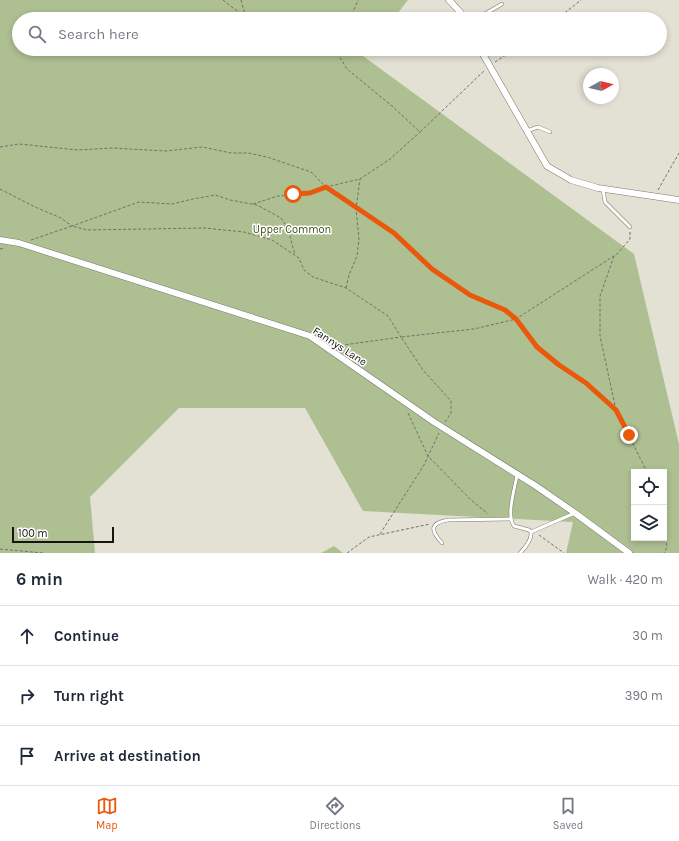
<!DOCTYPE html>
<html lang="en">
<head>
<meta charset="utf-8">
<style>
  body { margin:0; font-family:Karla,sans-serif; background:#f6f6f7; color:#1f2937 }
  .controls { position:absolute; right:12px; bottom:12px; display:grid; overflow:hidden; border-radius:0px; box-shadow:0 2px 6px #0003 }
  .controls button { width:36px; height:36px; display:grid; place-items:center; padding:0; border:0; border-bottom:1px solid #e0e1e3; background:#fff; color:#1f2937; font:20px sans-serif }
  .compass { position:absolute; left:583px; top:68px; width:36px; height:36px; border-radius:50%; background:#fff; box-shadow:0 2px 6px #0003; rotate:82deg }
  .scale { position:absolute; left:12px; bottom:10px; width:102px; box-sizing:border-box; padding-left:4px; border:2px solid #15140f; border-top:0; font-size:11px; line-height:14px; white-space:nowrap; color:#15140f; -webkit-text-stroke:3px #fff; paint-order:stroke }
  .stop { position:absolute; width:12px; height:12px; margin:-9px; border:3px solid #ea580c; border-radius:50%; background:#fff }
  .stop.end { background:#ea580c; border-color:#fff; box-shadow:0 1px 4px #0008 }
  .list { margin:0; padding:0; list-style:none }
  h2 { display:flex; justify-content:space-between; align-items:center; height:52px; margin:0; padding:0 16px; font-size:17px }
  h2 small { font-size:13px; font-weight:400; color:#747a83 }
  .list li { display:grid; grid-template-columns:26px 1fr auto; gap:12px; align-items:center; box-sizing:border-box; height:60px; padding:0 16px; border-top:1px solid #e0e1e3 }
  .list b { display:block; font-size:15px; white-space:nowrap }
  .list em { font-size:13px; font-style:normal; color:#747a83 }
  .icon { flex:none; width:22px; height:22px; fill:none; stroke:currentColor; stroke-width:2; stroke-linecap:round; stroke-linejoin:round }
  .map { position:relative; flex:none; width:679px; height:553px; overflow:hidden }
  .search { position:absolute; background:#fff; box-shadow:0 2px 6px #0003; left:12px; right:12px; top:12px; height:44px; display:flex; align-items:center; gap:10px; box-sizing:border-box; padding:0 14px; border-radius:22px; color:#747a83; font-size:15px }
  .sheet { height:232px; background:#fff }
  nav { display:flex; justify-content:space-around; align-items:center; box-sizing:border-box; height:56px; border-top:1px solid #e0e1e3; background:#fff; font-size:11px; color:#747a83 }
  nav a { display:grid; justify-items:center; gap:2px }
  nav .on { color:#ea580c }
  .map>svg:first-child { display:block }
</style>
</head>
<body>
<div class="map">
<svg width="679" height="553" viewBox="0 0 679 553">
  <rect width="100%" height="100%" fill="#e3e1d4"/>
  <!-- green -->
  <g fill="#aebf92" fill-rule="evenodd">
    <path d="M0,0h408l-15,19h-374v30h349l-5,7 271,198 45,190v109h-113l7,-31 -210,-11 -58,-103h-126l-89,89 5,56h-95zM634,472h30v66h-30z"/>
    <polygon points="334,546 343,553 321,553"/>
  </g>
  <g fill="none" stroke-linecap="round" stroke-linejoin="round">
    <defs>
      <g id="lane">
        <polyline points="476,19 502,4"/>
        <polyline points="527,131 538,127 550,132"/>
        <polyline points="603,189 605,202 630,227"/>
        <path d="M517,475c-2,13 -11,40 -3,51l15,4 2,2c1,8 -5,15 -11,21"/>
        <polyline points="531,532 575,513"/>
        <path d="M442,543c-12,-13 -12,-20 6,-23l63,-1"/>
      </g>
      <g id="street">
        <polyline points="449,0 461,13 464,19"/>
        <polyline points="480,49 547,166 571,180 598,188 679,200"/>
        <polyline points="0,240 19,243 310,336 434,422 536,486 575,513 629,553"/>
      </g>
    </defs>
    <!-- lane casing -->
    <use href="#lane" stroke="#79776b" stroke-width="4"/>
    <!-- street casing -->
    <use href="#street" stroke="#79776b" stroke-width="7"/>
    <!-- path -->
    <g stroke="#737169" stroke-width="1" stroke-dasharray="3 2" stroke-linecap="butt">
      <polyline points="223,0 246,18"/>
      <polyline points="241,0 246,18 249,19"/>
      <polyline points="350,19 358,0"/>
      <polyline points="557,19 581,0"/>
      <polyline points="327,49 335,51"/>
      <polyline points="337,49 336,51 347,69 392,106 420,132 485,70"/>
      <polyline points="495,62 515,49"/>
      <polyline points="0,147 19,144 78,150 112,148 166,151 202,147 231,153 248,153 267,157 311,172 326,187 394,233 432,269 470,295 505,310 516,319 537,347 559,365 586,383 616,410"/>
      <polyline points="0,189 35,207 61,218 72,226 139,202 172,204 193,199 215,195 230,200 257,205 281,218 288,229 295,255"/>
      <polyline points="658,190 679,153"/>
      <polyline points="253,204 278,196 310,193 326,187 360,179 390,159 420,132"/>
      <polyline points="31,240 72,226 87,230 204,228 244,232 272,240 299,258 304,270 313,277 346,288 388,316 401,337 336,346"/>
      <polyline points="0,249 5,248"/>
      <polyline points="614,256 600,296 600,336 616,410 647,472"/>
      <polyline points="346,288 349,275 357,256 359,239 356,209 360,179"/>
      <polyline points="408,413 428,456 470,499 488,514"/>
      <polyline points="445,422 451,413 451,401 423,370 401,337 474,329 516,319 617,254 630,239 630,232"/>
      <polyline points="664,523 667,547 664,553"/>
      <polyline points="380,534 424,465 439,433"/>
      <polyline points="539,535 564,553"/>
      <polyline points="0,549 43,553"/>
      <polyline points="347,553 369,537 430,524"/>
    </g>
    <!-- lane -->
    <use href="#lane" stroke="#fff" stroke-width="3"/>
    <!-- street -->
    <use href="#street" stroke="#fff" stroke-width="6"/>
  </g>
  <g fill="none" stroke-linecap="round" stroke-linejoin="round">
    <!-- route -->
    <polyline stroke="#ea580c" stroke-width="5" points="293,194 310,193 326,187 394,233 432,269 470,295 505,310 516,319 537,347 559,365 586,383 616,410 629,435"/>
  </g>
  <g text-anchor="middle" stroke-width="3" stroke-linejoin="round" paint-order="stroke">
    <!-- park labels -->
    <g font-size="11" fill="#3d4f16" stroke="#fff">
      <text x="292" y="233">Upper Common</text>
    </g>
    <!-- street labels -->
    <g font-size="11" fill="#15140f" stroke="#fff">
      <text transform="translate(340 346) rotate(33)" y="4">Fannys Lane</text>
    </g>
  </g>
</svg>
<div class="controls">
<button><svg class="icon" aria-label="locate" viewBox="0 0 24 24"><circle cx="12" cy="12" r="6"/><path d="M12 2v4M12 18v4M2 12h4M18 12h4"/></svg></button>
<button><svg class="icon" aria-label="layers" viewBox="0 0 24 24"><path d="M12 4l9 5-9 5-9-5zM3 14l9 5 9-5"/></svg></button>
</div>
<svg class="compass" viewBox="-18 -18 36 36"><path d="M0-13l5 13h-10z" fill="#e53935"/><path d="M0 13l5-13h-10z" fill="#747a83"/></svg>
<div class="scale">100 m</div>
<div class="stop" style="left:293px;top:194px"></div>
<div class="stop end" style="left:629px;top:435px"></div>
<div class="search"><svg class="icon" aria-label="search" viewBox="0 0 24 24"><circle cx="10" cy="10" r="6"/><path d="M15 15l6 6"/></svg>Search here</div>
</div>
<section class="sheet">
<h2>6 min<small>Walk · 420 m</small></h2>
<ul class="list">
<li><svg class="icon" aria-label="ahead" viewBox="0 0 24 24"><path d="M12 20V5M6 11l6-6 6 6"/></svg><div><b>Continue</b></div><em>30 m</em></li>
<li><svg class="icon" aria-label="right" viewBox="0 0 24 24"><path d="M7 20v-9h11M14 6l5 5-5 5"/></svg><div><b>Turn right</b></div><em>390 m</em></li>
<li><svg class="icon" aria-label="arrive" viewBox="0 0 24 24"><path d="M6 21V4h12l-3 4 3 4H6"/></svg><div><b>Arrive at destination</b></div></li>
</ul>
</section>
<nav>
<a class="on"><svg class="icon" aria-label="map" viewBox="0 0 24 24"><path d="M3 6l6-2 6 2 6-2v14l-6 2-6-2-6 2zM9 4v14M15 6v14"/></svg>Map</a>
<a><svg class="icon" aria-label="directions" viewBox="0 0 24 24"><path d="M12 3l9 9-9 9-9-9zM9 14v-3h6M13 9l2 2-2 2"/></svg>Directions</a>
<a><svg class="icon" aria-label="saved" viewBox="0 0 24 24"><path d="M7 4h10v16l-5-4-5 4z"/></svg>Saved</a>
</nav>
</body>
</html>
